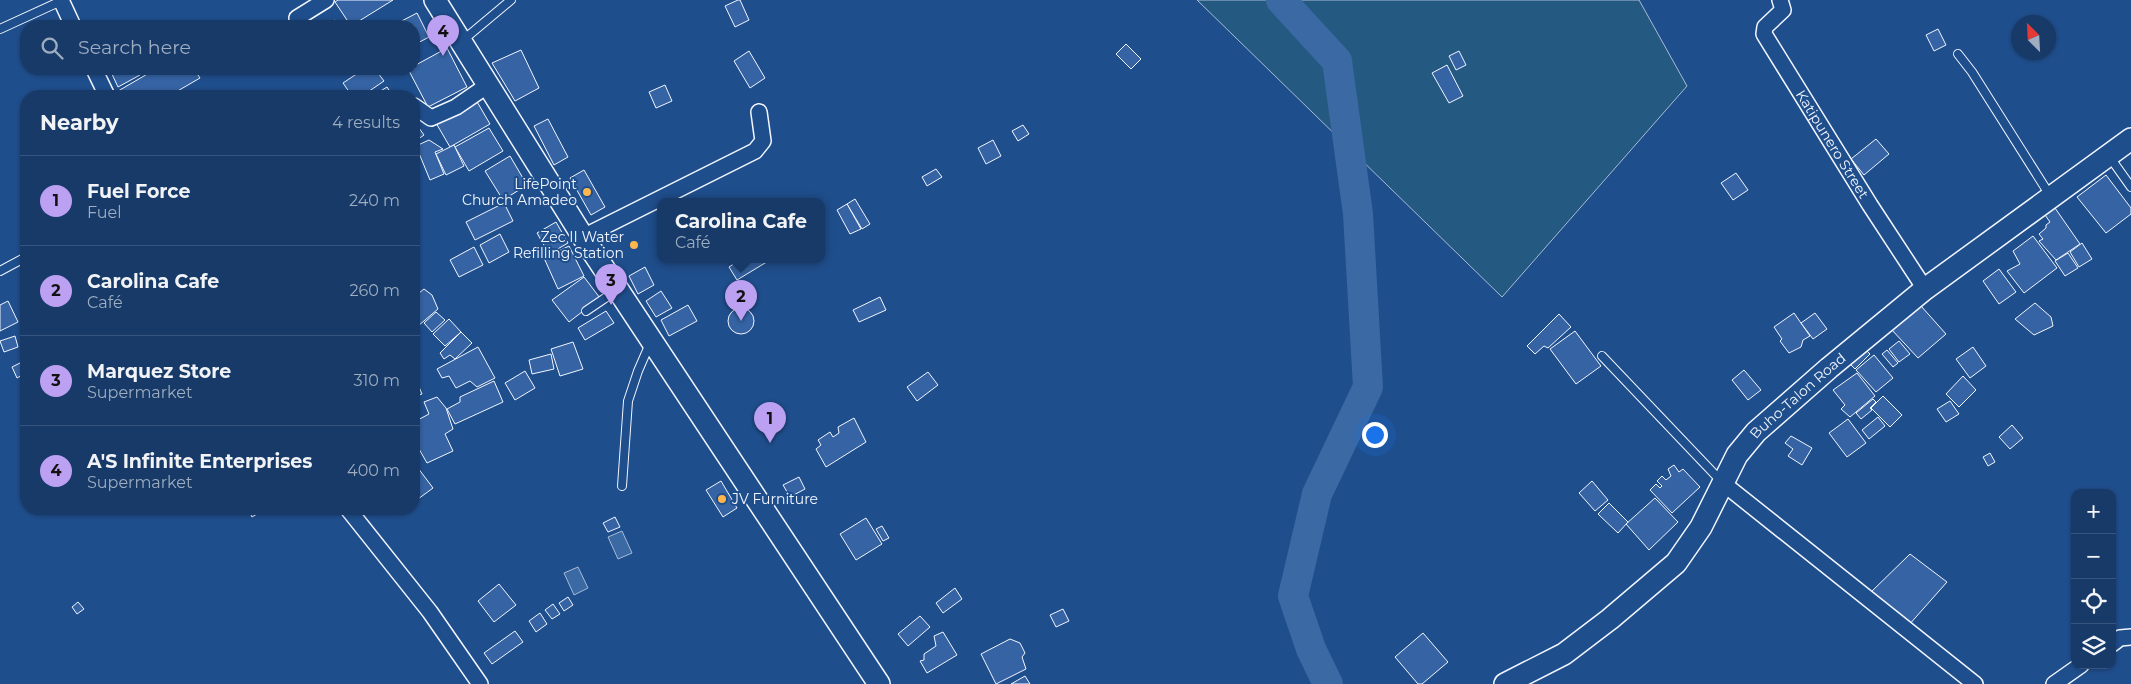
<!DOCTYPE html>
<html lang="en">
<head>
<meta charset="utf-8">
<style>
  body { margin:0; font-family:Montserrat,sans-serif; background:#244571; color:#f1f3f6 }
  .controls { position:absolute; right:15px; bottom:15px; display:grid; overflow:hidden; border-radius:10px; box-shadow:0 1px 4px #0004 }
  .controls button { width:45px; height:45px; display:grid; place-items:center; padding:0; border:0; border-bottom:1px solid #36547d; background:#173a69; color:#f1f3f6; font:25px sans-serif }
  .compass { position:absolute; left:2011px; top:15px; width:45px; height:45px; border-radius:50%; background:#173a69; box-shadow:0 1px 4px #0004; rotate:336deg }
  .you { position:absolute; left:1374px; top:434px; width:18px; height:18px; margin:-12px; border:4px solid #fff; border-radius:50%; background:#1a73e8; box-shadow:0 0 0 8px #1a73e833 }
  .badge { display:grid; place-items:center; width:32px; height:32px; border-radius:50%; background:#bca0f2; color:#111; font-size:16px; font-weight:700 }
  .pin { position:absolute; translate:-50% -41px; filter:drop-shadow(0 1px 2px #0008) }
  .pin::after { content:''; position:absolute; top:26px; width:18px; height:15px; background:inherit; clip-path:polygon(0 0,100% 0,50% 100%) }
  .popup { position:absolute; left:657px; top:198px; width:168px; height:65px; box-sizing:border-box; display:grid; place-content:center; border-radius:10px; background:#173a69; filter:drop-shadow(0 1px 4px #0005); font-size:16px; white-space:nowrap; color:#9eadc0 }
  .popup b { font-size:19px; color:#f1f3f6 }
  .popup::after { content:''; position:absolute; left:50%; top:100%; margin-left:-10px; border:10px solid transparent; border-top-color:#173a69 }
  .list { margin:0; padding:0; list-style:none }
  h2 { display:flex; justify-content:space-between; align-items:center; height:65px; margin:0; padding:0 20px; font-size:21px }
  h2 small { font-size:16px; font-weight:400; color:#9eadc0 }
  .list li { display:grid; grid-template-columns:32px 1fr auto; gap:15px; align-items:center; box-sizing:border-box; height:90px; padding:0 20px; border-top:1px solid #36547d }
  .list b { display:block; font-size:19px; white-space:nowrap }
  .list p { margin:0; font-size:16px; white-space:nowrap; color:#9eadc0 }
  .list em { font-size:16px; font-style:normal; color:#9eadc0 }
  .icon { flex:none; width:28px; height:28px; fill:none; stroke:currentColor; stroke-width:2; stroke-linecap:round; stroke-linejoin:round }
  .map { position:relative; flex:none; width:2131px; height:684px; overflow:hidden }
  .search { position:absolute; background:#173a69; box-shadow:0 1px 4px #0004; left:20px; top:20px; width:400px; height:55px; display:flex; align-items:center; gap:12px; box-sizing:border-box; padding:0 18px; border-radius:20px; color:#9eadc0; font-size:19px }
  .panel { position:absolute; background:#173a69; box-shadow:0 1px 4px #0004; left:20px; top:90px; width:400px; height:425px; border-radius:20px }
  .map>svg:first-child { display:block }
</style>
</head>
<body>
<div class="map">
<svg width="2131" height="684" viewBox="0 0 2131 684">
  <rect width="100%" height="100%" fill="#1f4e8c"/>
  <!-- green -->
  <polygon fill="#245a82" stroke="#a8bbd7" points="1197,0 1639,0 1687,86 1502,297"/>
  <!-- water -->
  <g fill="#3b69a3" stroke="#a8bbd7">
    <polygon points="622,531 632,553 618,559 608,537"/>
    <polygon points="578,567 588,588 574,595 564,573"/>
  </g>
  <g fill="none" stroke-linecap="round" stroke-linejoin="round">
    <!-- river -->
    <polyline stroke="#3b69a3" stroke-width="30" points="1281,0 1337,61 1358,214 1368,387 1317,494 1293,596 1311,649 1328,684"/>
  </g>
  <!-- building -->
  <g fill="#3563a3" stroke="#f2f6ff">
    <polygon points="338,0 393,0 351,26 335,2"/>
    <polygon points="738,0 740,0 749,20 735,27 725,6"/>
    <polygon points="417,13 429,37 414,45 414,26 392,26"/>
    <polygon points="335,20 339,26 324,26"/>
    <polygon points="1938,29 1946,45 1934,51 1926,35"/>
    <polygon points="1126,44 1141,59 1131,69 1116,54"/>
    <polygon points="447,48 467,87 428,107 408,69 414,69 414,66"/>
    <polygon points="521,50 539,88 515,101 492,63"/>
    <polygon points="749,51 765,78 750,88 734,61"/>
    <polygon points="1459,51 1466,65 1456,70 1449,56"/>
    <polygon points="1447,65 1463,96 1449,103 1432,73"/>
    <polygon points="117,69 136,69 140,75 118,87 111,72"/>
    <polygon points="156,69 194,69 200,78 169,96 114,96 113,94"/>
    <polygon points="364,69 375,69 384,81 362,96 352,96 343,83"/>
    <polygon points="382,69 395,69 386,74"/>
    <polygon points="665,85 672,101 656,108 649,92"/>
    <polygon points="387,87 393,96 374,96 374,95"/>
    <polygon points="476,100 490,124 450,147 436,123"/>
    <polygon points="548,119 568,157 554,165 534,126"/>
    <polygon points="414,121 424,135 414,142"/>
    <polygon points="1023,125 1029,134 1018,141 1012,131"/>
    <polygon points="489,128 503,151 469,171 455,147"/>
    <polygon points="1876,139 1889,154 1864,175 1851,159"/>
    <polygon points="429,140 443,149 435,152 444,174 430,180 416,146"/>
    <polygon points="993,140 1001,156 986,164 978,148"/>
    <polygon points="454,145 464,166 446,175 436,154"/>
    <polygon points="510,156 527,185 503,200 485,171"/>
    <polygon points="936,169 942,177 927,186 922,177"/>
    <polygon points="584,170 605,207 591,215 570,178"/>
    <polygon points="1736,173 1748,190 1733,200 1721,183"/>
    <polygon points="2106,175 2131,208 2131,214 2106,233 2077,197"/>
    <polygon points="855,199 870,224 862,229 847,204"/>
    <polygon points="504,203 513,221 475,240 466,222"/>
    <polygon points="847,204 861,229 850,234 837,210"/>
    <polygon points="2055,208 2080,244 2056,260 2039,241 2043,239 2039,234 2046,228 2046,225 2050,222 2045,215"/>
    <polygon points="556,222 568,243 549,254 537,233"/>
    <polygon points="500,234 509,252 489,263 480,245"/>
    <polygon points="2033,236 2057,268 2024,293 2007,271 2020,264 2013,251"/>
    <polygon points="2082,243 2092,259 2079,267 2070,252"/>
    <polygon points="569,246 584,276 558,289 544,258"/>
    <polygon points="474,247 483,265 459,277 450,260"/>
    <polygon points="2068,253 2078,268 2065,276 2055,261"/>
    <polygon points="740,260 770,260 737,280 729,267"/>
    <polygon points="645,267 654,285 638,294 629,276"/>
    <polygon points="1999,269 2016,292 1999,304 1983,281"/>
    <polygon points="584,277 600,298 569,322 552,300"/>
    <polygon points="424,289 432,295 438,309 418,326 414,322 414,297"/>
    <polygon points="661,291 672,308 656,317 646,301"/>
    <polygon points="880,297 886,310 859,322 853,310"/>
    <polygon points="8,301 18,322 0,331 0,305"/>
    <polygon points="2035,303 2051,317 2053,326 2034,335 2015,319"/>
    <polygon points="688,305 697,321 669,336 661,320"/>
    <polygon points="1921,306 1946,334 1918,358 1891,329"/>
    <circle cx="741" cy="321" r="13"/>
    <polygon points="606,311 614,323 585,340 578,328"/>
    <polygon points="436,312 445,320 432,332 424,323"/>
    <polygon points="1794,313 1810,336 1803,340 1801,347 1789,353 1780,341 1782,339 1774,327"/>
    <polygon points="1815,313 1827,329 1813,339 1801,323"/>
    <polygon points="1559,314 1571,327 1548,348 1544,346 1535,354 1527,346"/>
    <polygon points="449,319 461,332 445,346 433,334"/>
    <polygon points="1575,331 1601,366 1576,384 1550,349"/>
    <polygon points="461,332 472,343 455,359 450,355 444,359 440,353"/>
    <polygon points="15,336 18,347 4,352 0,341"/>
    <polygon points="1899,341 1910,354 1899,362 1889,349"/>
    <polygon points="573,342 583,369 560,376 551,349"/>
    <polygon points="478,347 495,378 477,387 470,381 456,388 449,376 442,378 437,369"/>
    <polygon points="1863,347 1870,354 1855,369 1848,362"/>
    <polygon points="1973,347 1986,366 1970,378 1956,359"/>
    <polygon points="1887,350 1898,363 1893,367 1882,354"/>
    <polygon points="551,354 554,369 532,374 529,360"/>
    <polygon points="1874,355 1893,378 1876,392 1856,370"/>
    <polygon points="26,360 26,373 17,378 12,367"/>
    <polygon points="1744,370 1761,390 1748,400 1732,380"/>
    <polygon points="525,371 535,388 515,400 505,383"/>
    <polygon points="928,372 938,385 917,401 907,387"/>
    <polygon points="1857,373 1875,396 1850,417 1841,409 1845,405 1833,390"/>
    <polygon points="414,375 422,394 414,397"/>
    <polygon points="1963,376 1976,390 1959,407 1946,394"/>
    <polygon points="494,381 503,402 455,424 447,409 460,402 460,397"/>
    <polygon points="1883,396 1902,415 1890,427 1871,408"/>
    <polygon points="437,397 446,408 453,429 445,434 453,451 427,463 419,449 414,449 414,422 429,414 424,402"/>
    <polygon points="1873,399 1876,402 1870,408 1872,410 1861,419 1856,413"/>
    <polygon points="1950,401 1959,414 1946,422 1937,409"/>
    <polygon points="1878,417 1885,426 1869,439 1862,430"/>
    <polygon points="854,418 866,442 826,467 816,449 821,445 818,440 830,432 833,437 839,433 838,427"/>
    <polygon points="1848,419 1866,443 1847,457 1829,433"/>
    <polygon points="2012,425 2023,438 2010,449 1999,437"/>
    <polygon points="1791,436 1812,448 1802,465 1788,456 1793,449 1785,443"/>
    <polygon points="1990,453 1995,462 1988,466 1983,457"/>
    <polygon points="1674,465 1679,472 1683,469 1700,487 1672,513 1650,490 1656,484 1660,488 1662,486 1657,481 1662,476 1666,480 1671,476 1668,469"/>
    <polygon points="418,468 433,488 414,502 414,471"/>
    <polygon points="799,477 805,489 790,497 783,485"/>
    <polygon points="721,481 737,508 723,517 706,490"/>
    <polygon points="1592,481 1608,500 1595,511 1579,493"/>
    <polygon points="1655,498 1678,522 1649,550 1626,524"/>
    <polygon points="1609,503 1628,522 1618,533 1598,514"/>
    <polygon points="248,509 260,509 262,511 252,517"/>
    <polygon points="615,517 620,527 608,532 603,523"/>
    <polygon points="866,518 882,544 856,560 840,534"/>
    <polygon points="882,526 889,538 883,541 876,529"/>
    <polygon points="1910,554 1947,582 1908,626 1870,593"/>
    <polygon points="499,584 516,605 494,622 478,601"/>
    <polygon points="955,588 962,599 943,613 936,603"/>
    <polygon points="568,597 573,605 564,611 559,603"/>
    <polygon points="78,602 84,609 77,614 72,607"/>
    <polygon points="553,604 560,614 552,619 545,610"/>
    <polygon points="1063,609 1069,621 1056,627 1050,615"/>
    <polygon points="540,613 547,624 536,632 529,621"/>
    <polygon points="920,616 930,627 908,646 898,634"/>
    <polygon points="515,631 523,642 492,664 484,653"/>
    <polygon points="943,632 957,655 927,673 920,661 924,660 924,654 936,646 934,636"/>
    <polygon points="1423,633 1448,662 1422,684 1418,684 1395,657"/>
    <polygon points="1010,639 1020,643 1025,653 1022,657 1026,669 996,684 981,654"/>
    <polygon points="1025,676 1030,684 1011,684"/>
  </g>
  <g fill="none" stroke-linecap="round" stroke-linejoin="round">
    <defs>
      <g id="lane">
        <polyline points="0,29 61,1"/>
        <polyline points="462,41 511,0"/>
        <polyline points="1958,54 1972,72 2051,197"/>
        <polyline points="2109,156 2131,187"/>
        <polyline points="0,271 26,257"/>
        <polyline points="586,311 617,290"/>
        <polyline points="1602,356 1721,481"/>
        <polyline points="622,486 628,401 638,371 648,348 652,344"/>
      </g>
      <g id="street">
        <polyline points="61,0 73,26"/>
        <path id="s1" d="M1780,0l3,10 -18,17 -1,7 106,171 55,84"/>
        <polyline points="297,18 326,0"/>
        <polyline points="94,69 107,96"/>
        <polyline points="414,106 431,118 456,107 488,85"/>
        <polyline points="583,237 755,151 763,141 759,112"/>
        <polyline points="1724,484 1975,684"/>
        <polyline points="348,509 430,612 480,684"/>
        <polyline points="2112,644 2120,638 2131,637"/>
        <polyline points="2054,684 2081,665"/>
      </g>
      <g id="secondary">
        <polyline points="435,0 583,237 879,684"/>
        <path id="s2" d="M1505,684l59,-30 46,-35 66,-56 25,-36 36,-72 19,-23 73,-64 96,-79 206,-150"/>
      </g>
    </defs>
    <!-- lane casing -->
    <use href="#lane" stroke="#f2f6ff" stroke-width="10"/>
    <!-- street casing -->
    <use href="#street" stroke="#f2f6ff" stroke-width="18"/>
    <!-- secondary casing -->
    <use href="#secondary" stroke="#f2f6ff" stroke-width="24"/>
    <!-- lane -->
    <use href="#lane" stroke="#1f4e8c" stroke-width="8"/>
    <!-- street -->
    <use href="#street" stroke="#1f4e8c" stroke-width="15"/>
    <!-- secondary -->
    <use href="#secondary" stroke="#1f4e8c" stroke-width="21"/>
  </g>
  <!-- markers -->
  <g fill="#ffb74d" stroke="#1f4e8c" stroke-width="2">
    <circle cx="587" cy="192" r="5"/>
    <circle cx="634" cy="245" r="5"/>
    <circle cx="722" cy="499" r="5"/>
  </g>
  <g text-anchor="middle" stroke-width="4" stroke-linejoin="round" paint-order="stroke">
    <!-- street labels -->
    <g font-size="14" fill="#f2f6ff" stroke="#1f4e8c">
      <text dy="5" stroke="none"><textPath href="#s1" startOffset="172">Katipunero Street</textPath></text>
      <text dy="5" stroke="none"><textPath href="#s2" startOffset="420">Buho-Talon Road</textPath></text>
    </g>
    <!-- poi labels -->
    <g font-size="14" fill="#f2f6ff" stroke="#1f4e8c" text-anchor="end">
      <text x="577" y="189">LifePoint<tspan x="577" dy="16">Church Amadeo</tspan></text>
      <text x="624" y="242">Zec II Water<tspan x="624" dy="16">Refilling Station</tspan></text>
      <text x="732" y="504" text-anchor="start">JV Furniture</text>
    </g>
  </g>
</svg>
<div class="controls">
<button>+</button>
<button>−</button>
<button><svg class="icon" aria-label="locate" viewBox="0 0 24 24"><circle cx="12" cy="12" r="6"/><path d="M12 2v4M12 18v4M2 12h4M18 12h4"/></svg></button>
<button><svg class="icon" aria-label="layers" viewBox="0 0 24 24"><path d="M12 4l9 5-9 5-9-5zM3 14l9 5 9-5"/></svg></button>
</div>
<svg class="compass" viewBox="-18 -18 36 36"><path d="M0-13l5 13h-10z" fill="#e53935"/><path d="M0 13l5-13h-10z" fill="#9eadc0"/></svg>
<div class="you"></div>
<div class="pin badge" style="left:770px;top:443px">1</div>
<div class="pin badge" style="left:741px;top:321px">2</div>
<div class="popup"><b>Carolina Cafe</b>Café</div>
<div class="pin badge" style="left:611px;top:305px">3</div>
<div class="pin badge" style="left:443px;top:56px">4</div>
<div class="search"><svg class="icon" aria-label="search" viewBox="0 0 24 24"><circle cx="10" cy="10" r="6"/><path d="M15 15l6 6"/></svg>Search here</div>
<section class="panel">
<h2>Nearby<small>4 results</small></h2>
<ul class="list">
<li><span class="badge">1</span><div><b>Fuel Force</b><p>Fuel</p></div><em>240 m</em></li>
<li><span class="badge">2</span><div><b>Carolina Cafe</b><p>Café</p></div><em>260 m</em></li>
<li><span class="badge">3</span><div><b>Marquez Store</b><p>Supermarket</p></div><em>310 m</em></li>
<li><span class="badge">4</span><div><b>A'S Infinite Enterprises</b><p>Supermarket</p></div><em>400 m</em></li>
</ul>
</section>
</div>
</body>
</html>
